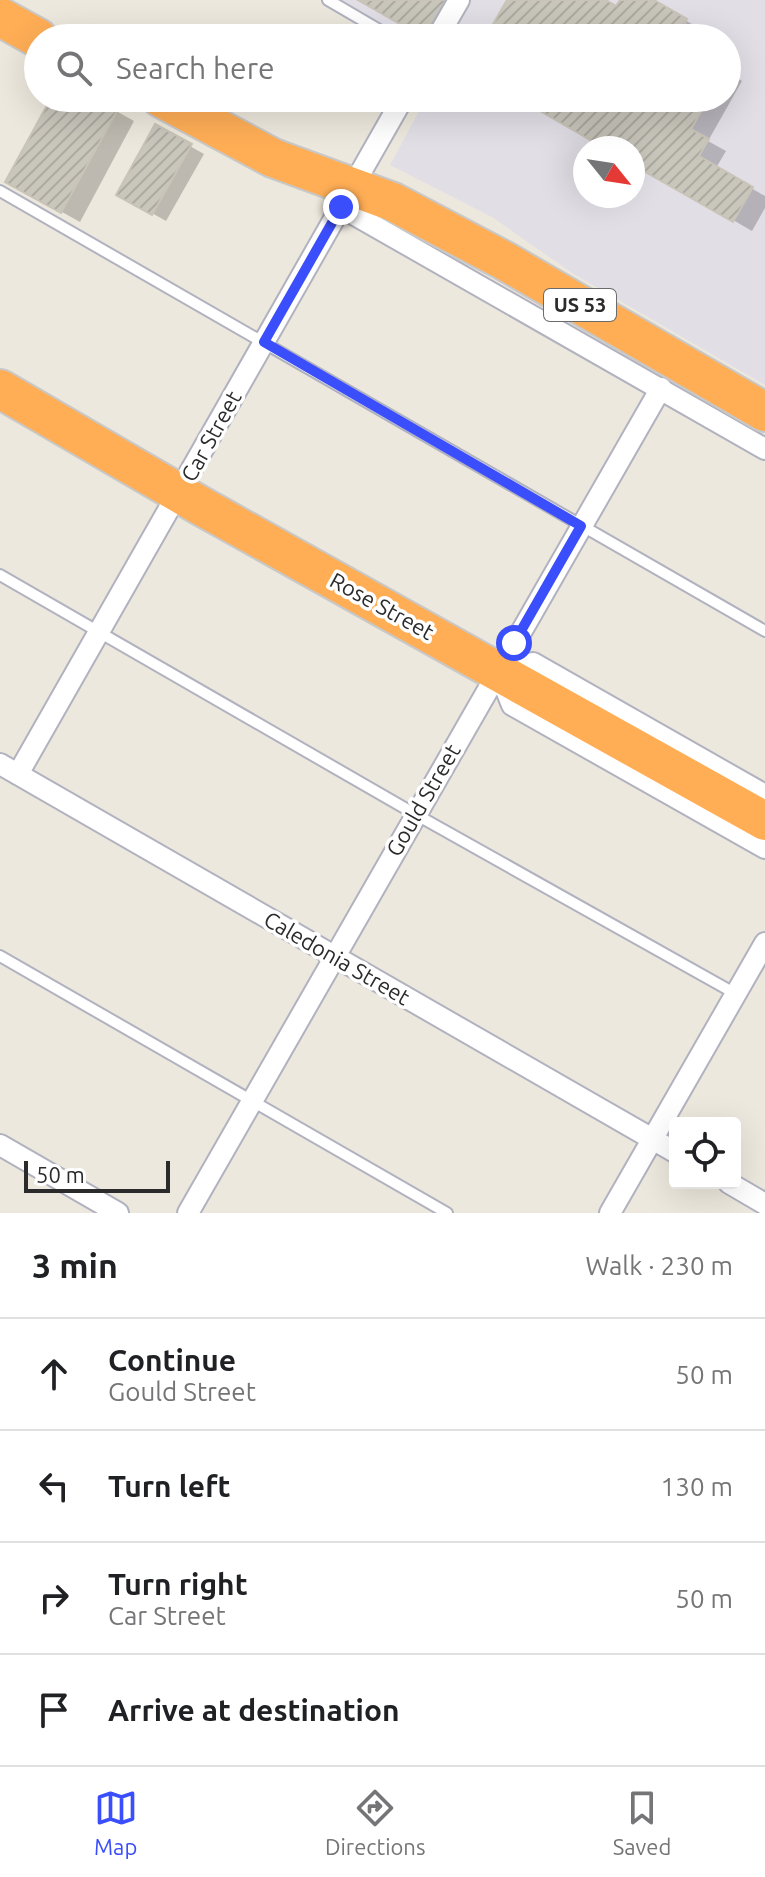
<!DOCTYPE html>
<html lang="en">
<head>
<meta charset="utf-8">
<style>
  body { margin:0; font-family:Ubuntu,sans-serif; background:#f6f6f6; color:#202124 }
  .controls { position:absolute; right:24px; bottom:24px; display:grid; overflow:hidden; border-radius:8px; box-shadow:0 8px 32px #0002 }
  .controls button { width:72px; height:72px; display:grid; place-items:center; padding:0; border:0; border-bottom:2px solid #e0e0e0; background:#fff; color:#202124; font:40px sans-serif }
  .compass { position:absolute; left:573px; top:136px; width:72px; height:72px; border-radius:50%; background:#fff; box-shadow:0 8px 32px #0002; rotate:120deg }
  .scale { position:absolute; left:24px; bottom:20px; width:146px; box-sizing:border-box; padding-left:8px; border:4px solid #2b2b2b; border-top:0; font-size:22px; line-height:28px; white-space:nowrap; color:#2b2b2b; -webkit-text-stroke:6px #fff; paint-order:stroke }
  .stop { position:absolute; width:24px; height:24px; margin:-18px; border:6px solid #3b4efc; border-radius:50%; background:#fff }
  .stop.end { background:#3b4efc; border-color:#fff; box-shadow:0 2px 8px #0008 }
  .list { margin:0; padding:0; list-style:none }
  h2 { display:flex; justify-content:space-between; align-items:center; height:104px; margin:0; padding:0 32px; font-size:34px }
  h2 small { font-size:26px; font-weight:400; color:#757577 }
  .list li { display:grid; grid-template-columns:52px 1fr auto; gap:24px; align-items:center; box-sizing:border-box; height:112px; padding:0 32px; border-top:2px solid #e0e0e0 }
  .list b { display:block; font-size:30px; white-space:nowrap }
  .list p { margin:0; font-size:26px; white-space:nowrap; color:#757577 }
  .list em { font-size:26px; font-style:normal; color:#757577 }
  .icon { flex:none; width:44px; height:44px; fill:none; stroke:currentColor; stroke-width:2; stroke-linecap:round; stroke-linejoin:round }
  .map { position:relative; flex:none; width:765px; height:1213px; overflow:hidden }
  .search { position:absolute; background:#fff; box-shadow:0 8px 32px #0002; left:24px; right:24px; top:24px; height:88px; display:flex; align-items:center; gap:20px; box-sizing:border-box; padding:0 28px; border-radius:44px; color:#757577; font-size:30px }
  .sheet { height:552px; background:#fff }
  nav { display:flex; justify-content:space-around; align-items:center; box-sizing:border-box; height:112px; border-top:2px solid #e0e0e0; background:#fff; font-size:22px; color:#757577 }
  nav a { display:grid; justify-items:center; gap:4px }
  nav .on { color:#3b4efc }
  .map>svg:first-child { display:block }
</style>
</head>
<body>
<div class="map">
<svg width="765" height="1213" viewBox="0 0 765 1213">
  <defs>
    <pattern id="building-hatch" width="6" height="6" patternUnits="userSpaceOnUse" patternTransform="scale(2)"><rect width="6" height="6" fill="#c9c6bc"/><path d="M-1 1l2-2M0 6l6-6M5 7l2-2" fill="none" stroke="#adaaa2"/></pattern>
  </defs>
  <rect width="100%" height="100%" fill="#ede8dd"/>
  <!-- industrial -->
  <path fill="#e1dee6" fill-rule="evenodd" d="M328,0h437v385l-193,-112 -80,-56 -102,-52 36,-67h301v-60h-334zM585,148h48v48h-48z"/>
  <!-- shadow -->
  <g fill="#0003">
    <polygon points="362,0 470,0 448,38 428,38"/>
    <polygon points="509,0 602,0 616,8 622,0 650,0 704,31 700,38 487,38"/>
    <polygon points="727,72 742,81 708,141 726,151 716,168 765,196 765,208 752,231 633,162 633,148 608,148 522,98 727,98"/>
    <polygon points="53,98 93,98 134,121 80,222 26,192"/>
    <polygon points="156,127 204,154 166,221 118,194"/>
  </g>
  <!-- building -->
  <g fill="url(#building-hatch)" stroke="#c9c4b7" stroke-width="2">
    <polygon points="358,0 446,0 424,38"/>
    <polygon points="507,0 606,0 616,6 620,0 654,0 687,19 677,38 485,38"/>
    <polygon points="51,98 97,98 118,109 61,213 5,182"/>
    <polygon points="518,98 709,98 691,129 709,139 699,156 753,187 733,222 633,165 633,148 604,148"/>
    <polygon points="155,124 192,144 152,215 116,195"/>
  </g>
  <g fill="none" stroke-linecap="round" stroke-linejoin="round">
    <defs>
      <g id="lane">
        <polyline points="328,0 393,38"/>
        <polyline points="0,191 765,631"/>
        <polyline points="0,575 415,814 736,994"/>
        <polyline points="0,956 447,1213"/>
      </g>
      <g id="street">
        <polyline points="437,38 459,0"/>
        <polyline points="341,207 765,449"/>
        <polyline points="0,764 675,1152"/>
        <polyline points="18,774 403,98"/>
        <polyline points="765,795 533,663 498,670 512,705 765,848"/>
        <polyline points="0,1145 118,1213"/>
        <polyline points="729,1183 765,1204"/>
        <polyline points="188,1213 661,388"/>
        <polyline points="610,1213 765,943"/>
      </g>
      <g id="highway">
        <polyline points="0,17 38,38"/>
        <polyline points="161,98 273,158 393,202 503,260 765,412"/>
        <polyline points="0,389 201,506 765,821"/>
      </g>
    </defs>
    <!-- lane casing -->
    <use href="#lane" stroke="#b1b2bf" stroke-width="14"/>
    <!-- street casing -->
    <use href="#street" stroke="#b1b2bf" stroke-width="24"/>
    <!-- highway casing -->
    <use href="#highway" stroke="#c8c8c8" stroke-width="42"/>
    <!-- lane -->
    <use href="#lane" stroke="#fff" stroke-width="10"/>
    <!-- street -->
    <use href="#street" stroke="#fff" stroke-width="20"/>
    <!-- highway -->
    <use href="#highway" stroke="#ffae56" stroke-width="38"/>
  </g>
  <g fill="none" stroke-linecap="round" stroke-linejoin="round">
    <!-- route -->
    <polyline stroke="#3b4efc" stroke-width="10" points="341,207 264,342 581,526 514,643"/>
  </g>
  <g text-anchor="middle" stroke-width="7" stroke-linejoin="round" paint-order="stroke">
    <!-- shield labels -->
    <rect fill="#fff" stroke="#6b6b6b" stroke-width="2" x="544" y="289" width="72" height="32" rx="6"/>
    <g font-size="20" font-weight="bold" fill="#2b2b2b">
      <text x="580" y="312">US 53</text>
    </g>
    <!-- street labels -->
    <g font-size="22" fill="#2b2b2b" stroke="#fff">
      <text transform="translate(211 436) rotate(-61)" y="8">Car Street</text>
      <text transform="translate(382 606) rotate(29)" y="8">Rose Street</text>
      <text transform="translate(423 800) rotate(-60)" y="8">Gould Street</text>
      <text transform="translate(337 958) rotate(30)" y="8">Caledonia Street</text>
    </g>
  </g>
</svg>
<div class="controls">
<button><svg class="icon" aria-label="locate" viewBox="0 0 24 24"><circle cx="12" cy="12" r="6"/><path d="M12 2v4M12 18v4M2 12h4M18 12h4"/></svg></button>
</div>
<svg class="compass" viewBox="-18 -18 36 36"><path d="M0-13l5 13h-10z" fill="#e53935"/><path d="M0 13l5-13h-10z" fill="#757577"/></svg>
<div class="scale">50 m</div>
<div class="stop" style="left:514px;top:643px"></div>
<div class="stop end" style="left:341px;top:207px"></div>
<div class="search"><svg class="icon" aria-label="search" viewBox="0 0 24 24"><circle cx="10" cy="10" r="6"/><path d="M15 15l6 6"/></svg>Search here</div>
</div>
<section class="sheet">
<h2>3 min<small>Walk · 230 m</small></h2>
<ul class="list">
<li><svg class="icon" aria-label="ahead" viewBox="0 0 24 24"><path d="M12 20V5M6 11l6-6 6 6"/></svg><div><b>Continue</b><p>Gould Street</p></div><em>50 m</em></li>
<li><svg class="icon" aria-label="left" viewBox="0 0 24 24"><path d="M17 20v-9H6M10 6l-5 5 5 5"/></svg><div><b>Turn left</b></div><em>130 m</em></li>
<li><svg class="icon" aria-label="right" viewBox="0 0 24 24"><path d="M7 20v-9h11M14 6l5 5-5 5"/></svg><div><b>Turn right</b><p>Car Street</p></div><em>50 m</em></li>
<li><svg class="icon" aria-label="arrive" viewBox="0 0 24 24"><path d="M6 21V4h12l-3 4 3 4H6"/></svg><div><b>Arrive at destination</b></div></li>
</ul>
</section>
<nav>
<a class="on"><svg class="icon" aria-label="map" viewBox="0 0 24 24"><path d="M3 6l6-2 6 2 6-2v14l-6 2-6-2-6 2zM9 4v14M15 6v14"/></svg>Map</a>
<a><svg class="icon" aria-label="directions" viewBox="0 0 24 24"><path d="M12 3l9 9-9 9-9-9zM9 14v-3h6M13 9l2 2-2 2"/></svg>Directions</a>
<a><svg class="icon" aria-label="saved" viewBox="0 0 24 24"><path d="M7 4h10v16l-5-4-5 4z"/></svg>Saved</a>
</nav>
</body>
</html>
